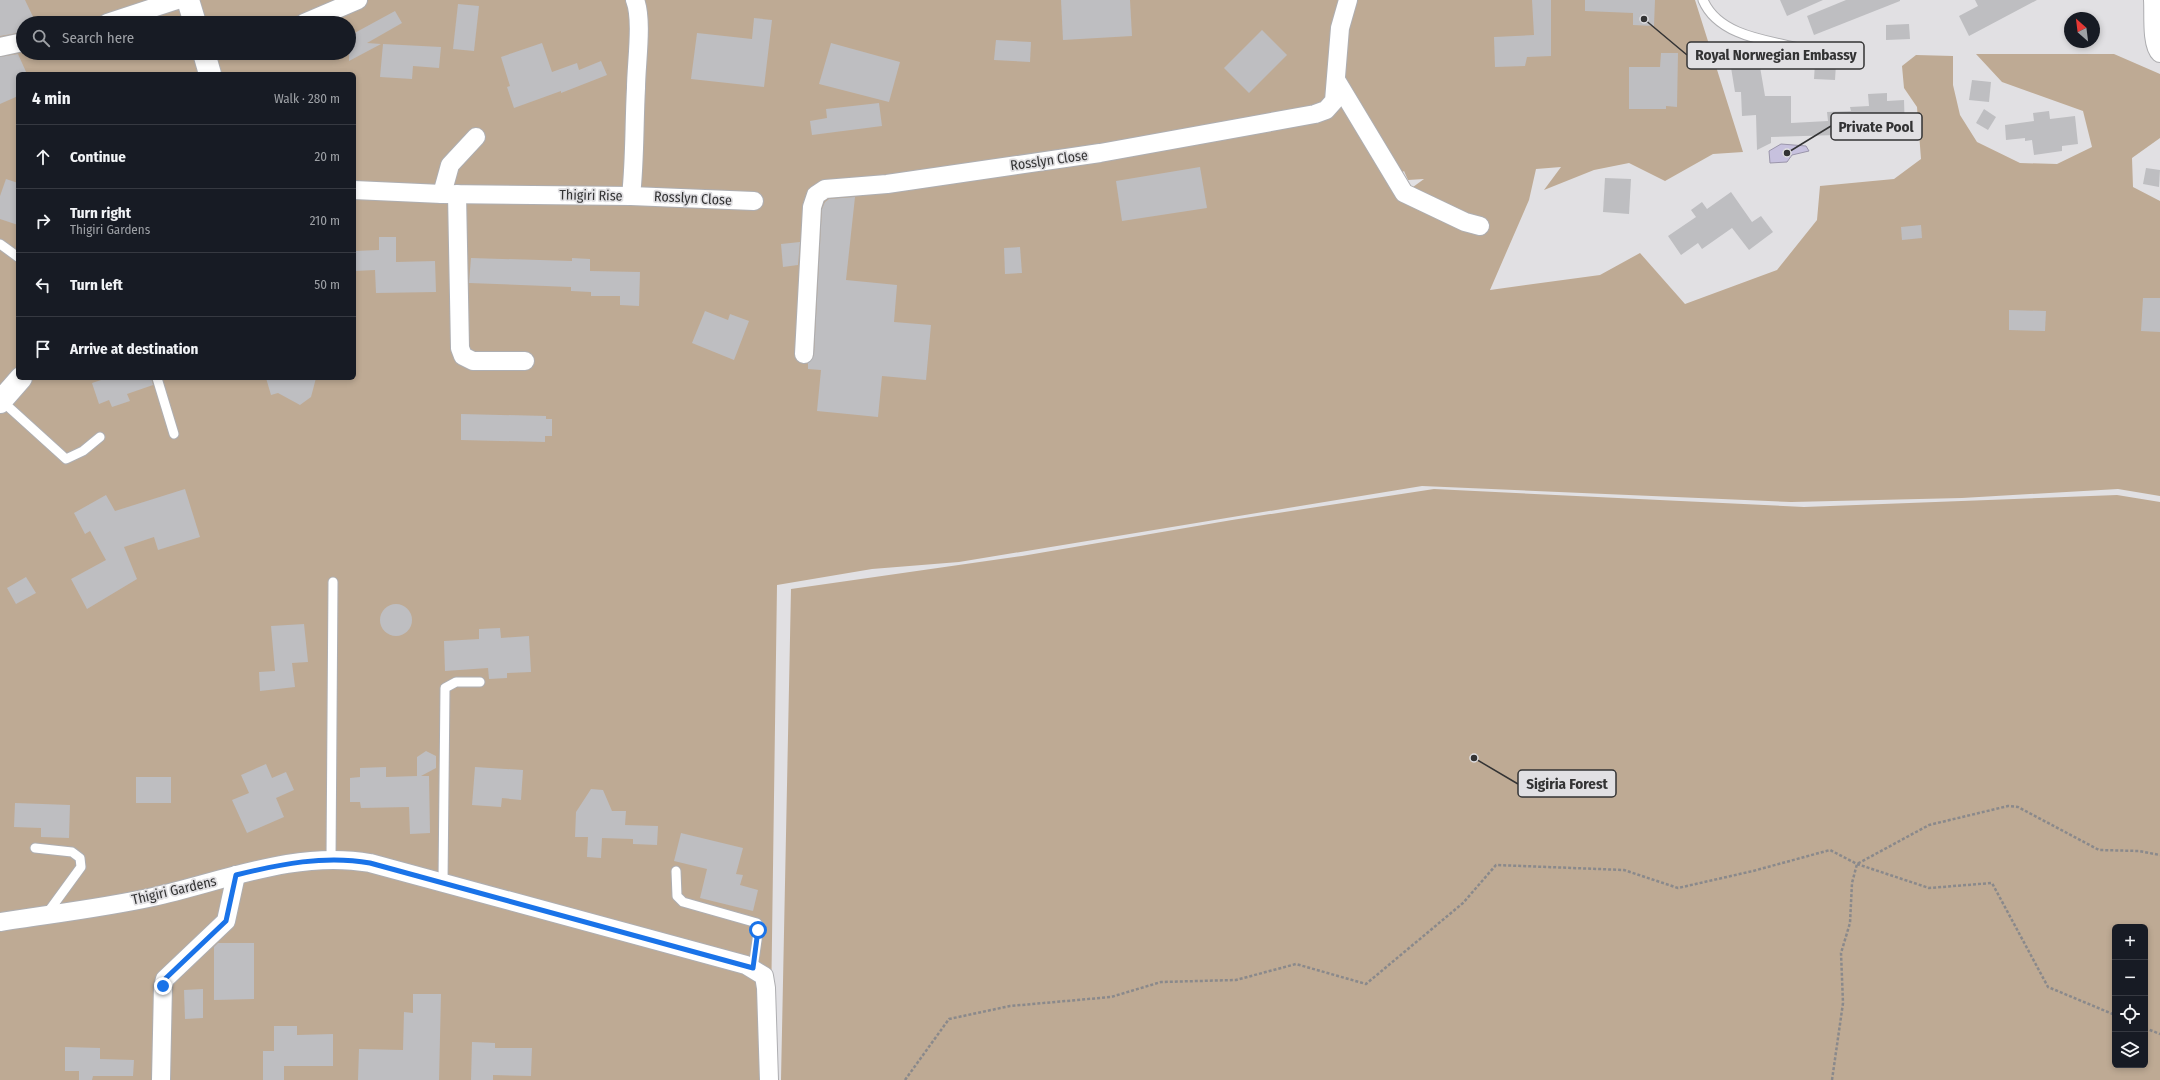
<!DOCTYPE html>
<html lang="en">
<head>
<meta charset="utf-8">
<style>
  body { margin:0; font-family:"Fira Sans Condensed",sans-serif; background:#242831; color:#f1f3f6 }
  .controls { position:absolute; right:12px; bottom:12px; display:grid; overflow:hidden; border-radius:6px; box-shadow:0 2px 6px #0003 }
  .controls button { width:36px; height:36px; display:grid; place-items:center; padding:0; border:0; border-bottom:1px solid #363941; background:#171b24; color:#f1f3f6; font:20px sans-serif }
  .compass { position:absolute; left:2064px; top:12px; width:36px; height:36px; border-radius:50%; background:#171b24; box-shadow:0 2px 6px #0003; rotate:332deg }
  .stop { position:absolute; width:12px; height:12px; margin:-9px; border:3px solid #1a73e8; border-radius:50%; background:#fff }
  .stop.end { background:#1a73e8; border-color:#fff; box-shadow:0 1px 4px #0008 }
  .list { margin:0; padding:0; list-style:none }
  h2 { display:flex; justify-content:space-between; align-items:center; height:52px; margin:0; padding:0 16px; font-size:17px }
  h2 small { font-size:13px; font-weight:400; color:#9ea1a6 }
  .list li { display:grid; grid-template-columns:26px 1fr auto; gap:12px; align-items:center; box-sizing:border-box; height:64px; padding:0 16px; border-top:1px solid #363941 }
  .list b { display:block; font-size:15px; white-space:nowrap }
  .list p { margin:0; font-size:13px; white-space:nowrap; color:#9ea1a6 }
  .list em { font-size:13px; font-style:normal; color:#9ea1a6 }
  .icon { flex:none; width:22px; height:22px; fill:none; stroke:currentColor; stroke-width:2; stroke-linecap:round; stroke-linejoin:round }
  .map { position:relative; flex:none; width:2160px; height:1080px; overflow:hidden }
  .search { position:absolute; background:#171b24; box-shadow:0 2px 6px #0003; left:16px; top:16px; width:340px; height:44px; display:flex; align-items:center; gap:10px; box-sizing:border-box; padding:0 14px; border-radius:22px; color:#9ea1a6; font-size:15px }
  .panel { position:absolute; background:#171b24; box-shadow:0 2px 6px #0003; left:16px; top:72px; width:340px; height:308px; border-radius:6px }
  .map>svg:first-child { display:block }
</style>
</head>
<body>
<div class="map">
<svg width="2160" height="1080" viewBox="0 0 2160 1080">
  <rect width="100%" height="100%" fill="#e1e0e3"/>
  <!-- green -->
  <g fill="#beaa94" fill-rule="evenodd">
    <path d="M0,0h1695l48,152 -30,2 -48,27 -36,-18 -35,7 -50,20 17,-23 -25,2 -7,31 -39,90 110,-15 40,-22 45,51 92,-34 40,-50 3,-34 74,-7 27,-20 -4,-52 -13,-19 -2,-22 14,-11 37,1v29l7,30 17,27 43,21 37,1 35,-17 -9,-36 -81,-29 -26,-28h138l46,20v64l-28,20 1,29 27,14v295l-42,-7 -156,9 -171,4 -369,-16 -463,76 -87,7 -95,16 -7,495h-770zM23,23h326v30h-326zM18,74h336v304h-336zM1404,171l4,9 16,-1 -22,16 -9,-16z"/>
    <path d="M1434,489l370,18 313,-12 43,7v578h-1379l10,-491 231,-33 210,-36zM2115,927h30v138h-30z"/>
  </g>
  <!-- water -->
  <polygon fill="#c7c1de" stroke="#9b96ab" points="1781,144 1806,146 1809,151 1792,155 1787,162 1770,163 1769,151"/>
  <!-- building -->
  <g fill="#bebec1">
    <polygon points="0,0 25,0 36,23 23,23 23,32 0,36"/>
    <polygon points="1061,0 1130,0 1132,36 1063,40"/>
    <polygon points="1532,0 1551,0 1551,56 1527,57 1525,66 1495,67 1494,37 1534,35"/>
    <polygon points="1585,0 1655,0 1654,26 1633,25 1633,13 1585,11"/>
    <polygon points="1780,0 1823,0 1787,16"/>
    <polygon points="1846,0 1900,0 1900,1 1814,35 1807,16"/>
    <polygon points="1975,0 2037,0 1969,36 1959,16 1978,6"/>
    <polygon points="458,4 479,6 474,51 453,49"/>
    <polygon points="395,11 402,23 367,43 381,44 349,61 349,36"/>
    <polygon points="754,18 772,20 764,87 691,79 697,33 752,39"/>
    <polygon points="1909,24 1910,39 1886,40 1886,25"/>
    <polygon points="1262,30 1287,55 1249,93 1224,68"/>
    <polygon points="996,40 1031,42 1030,62 994,60"/>
    <polygon points="542,43 552,72 577,63 579,70 601,61 607,75 561,93 561,91 514,108 507,87 510,86 501,57"/>
    <polygon points="831,43 900,62 889,102 819,84"/>
    <polygon points="383,44 441,47 439,68 413,66 412,79 380,77"/>
    <polygon points="1756,44 1758,57 1751,60 1759,61 1765,96 1791,96 1791,123 1828,121 1827,112 1851,111 1850,107 1869,106 1868,94 1887,93 1887,101 1904,100 1905,133 1771,137 1771,143 1757,150 1756,115 1742,116 1741,92 1735,92 1728,49"/>
    <polygon points="1661,53 1678,53 1677,107 1666,106 1666,109 1629,109 1629,67 1660,67"/>
    <polygon points="18,54 27,74 18,74 18,96 0,104 0,57"/>
    <polygon points="1815,63 1836,64 1835,80 1814,79"/>
    <polygon points="1972,80 1991,82 1989,102 1969,100"/>
    <polygon points="879,103 882,126 812,135 810,121 827,118 826,109"/>
    <polygon points="1984,109 1996,117 1988,130 1976,123"/>
    <polygon points="2049,111 2050,119 2075,116 2078,144 2062,146 2062,151 2034,155 2032,140 2025,141 2025,138 2006,140 2005,125 2034,121 2033,113"/>
    <polygon points="1200,167 1207,208 1122,221 1116,181"/>
    <polygon points="2146,168 2160,170 2159,187 2143,184"/>
    <polygon points="1605,178 1631,179 1629,214 1603,212"/>
    <polygon points="6,179 18,183 18,225 0,219 0,196"/>
    <polygon points="1731,192 1752,222 1761,216 1773,232 1749,250 1732,228 1702,249 1698,243 1681,255 1668,236 1696,217 1691,210 1702,202 1707,209"/>
    <polygon points="855,197 846,280 897,285 894,322 931,325 926,380 882,376 878,417 817,411 821,370 808,369 808,363 814,355 822,209 825,202 829,199"/>
    <polygon points="1921,225 1922,238 1902,240 1901,227"/>
    <polygon points="379,237 396,237 396,262 435,261 436,292 376,293 375,270 354,271 354,251 379,250"/>
    <polygon points="800,242 798,265 783,267 781,244"/>
    <polygon points="1020,247 1022,273 1005,274 1004,248"/>
    <polygon points="471,258 572,261 572,258 590,259 590,271 640,272 639,306 620,305 620,296 591,296 591,292 571,291 571,287 469,283"/>
    <polygon points="2143,298 2160,298 2160,332 2141,331"/>
    <polygon points="2009,310 2046,311 2045,331 2009,330"/>
    <polygon points="705,311 728,320 730,314 749,321 734,360 692,343"/>
    <polygon points="107,378 151,378 153,385 127,394 130,401 112,407 109,400 99,404 92,383"/>
    <polygon points="266,378 316,378 311,397 300,405 278,393 271,395"/>
    <polygon points="461,414 546,416 546,419 552,419 552,436 545,436 545,442 461,440"/>
    <polygon points="185,489 200,537 158,550 154,537 124,547 137,579 87,609 71,579 106,560 90,531 85,534 74,513 106,495 115,511"/>
    <polygon points="26,577 36,593 16,604 7,588"/>
    <circle cx="396" cy="620" r="16"/>
    <polygon points="304,624 308,662 292,663 295,687 260,691 259,672 275,671 271,626"/>
    <polygon points="500,628 501,638 529,636 531,672 507,673 507,678 489,679 488,668 445,671 444,641 479,639 479,629"/>
    <polygon points="426,751 436,756 436,768 421,776 429,776 430,833 410,834 409,807 361,808 360,802 350,802 350,778 360,777 360,768 386,767 386,777 417,776 417,757"/>
    <polygon points="266,764 272,778 286,772 294,790 276,798 284,817 247,833 232,800 249,793 241,775"/>
    <polygon points="475,767 523,770 521,800 502,798 501,807 472,805"/>
    <rect x="136" y="777" width="35" height="26"/>
    <polygon points="591,789 603,790 612,811 626,811 625,825 658,826 657,845 633,844 633,839 602,838 601,858 587,857 588,837 575,837 576,812"/>
    <polygon points="15,803 70,805 69,838 41,837 41,828 14,827"/>
    <polygon points="681,833 743,848 736,874 743,875 740,885 758,890 753,911 700,898 707,869 674,861"/>
    <polygon points="218,943 254,943 254,999 214,1000 214,947"/>
    <polygon points="203,989 203,1018 185,1019 184,990"/>
    <polygon points="413,994 441,994 439,1080 358,1080 359,1049 403,1050 404,1012 413,1013"/>
    <polygon points="274,1026 297,1026 297,1035 333,1034 333,1066 284,1066 284,1080 263,1080 263,1051 274,1051"/>
    <polygon points="472,1042 495,1043 495,1048 532,1048 531,1076 493,1075 493,1080 471,1080"/>
    <polygon points="65,1047 100,1048 100,1059 134,1060 133,1076 93,1076 92,1080 79,1080 79,1071 65,1071"/>
  </g>
  <g fill="none" stroke-linecap="round" stroke-linejoin="round">
    <defs>
      <g id="service">
        <path d="M1703,0c16,38 70,41 105,50"/>
        <polyline points="0,244 18,257"/>
        <polyline points="157,378 174,434"/>
        <polyline points="1,400 66,459 83,451 100,437"/>
        <polyline points="35,848 72,852 80,858 81,867 46,915"/>
        <polyline points="331,859 333,582"/>
        <polyline points="676,871 677,896 683,902 757,923 759,926 753,968"/>
        <polyline points="443,883 445,688 456,682 480,682"/>
      </g>
      <g id="minor">
        <path d="M2153,0c1,12 -2,45 7,53"/>
        <polyline points="107,23 177,0"/>
        <polyline points="304,23 358,0"/>
        <polyline points="0,47 23,42"/>
        <polyline points="1336,80 1404,193 1465,222 1480,226"/>
        <path d="M354,190l88,4 189,2c4,-36 3,-72 5,-108 0,-23 7,-68 -1,-88"/>
        <polyline points="442,194 450,165 476,137"/>
        <polyline points="457,194 460,348 463,356 473,361 525,361"/>
        <polyline points="631,196 754,201"/>
        <polyline points="804,354 812,207 816,195 825,189 887,184 1100,153 1315,114 1326,110 1334,101 1340,28 1348,0"/>
        <path d="M0,922c51,-8 103,-14 153,-25 71,-16 143,-47 217,-34l376,102 18,11 2,12 3,92"/>
        <polyline points="161,1080 163,986 165,979 226,921 236,875"/>
      </g>
      <g id="tertiary">
        <polyline points="188,0 195,23"/>
        <polyline points="204,53 210,74"/>
        <polyline points="0,402 21,378"/>
      </g>
    </defs>
    <!-- service casing -->
    <use href="#service" stroke="#aeaeb1" stroke-width="11"/>
    <!-- minor casing -->
    <use href="#minor" stroke="#aeaeb1" stroke-width="20"/>
    <!-- tertiary casing -->
    <use href="#tertiary" stroke="#aeaeb1" stroke-width="24"/>
    <!-- path -->
    <g stroke="#8a898b" stroke-width="2.5" stroke-dasharray="3 2" stroke-linecap="butt">
      <polyline points="2145,1028 2160,1034"/>
      <polyline points="905,1080 949,1019 1010,1006 1111,997 1161,982 1236,980 1296,964 1366,984 1463,903 1496,865 1624,870 1678,888 1753,871 1830,850 1857,864 1929,888 1992,883 2048,987 2115,1015"/>
      <polyline points="1832,1080 1843,1003 1841,953 1850,923 1852,883 1857,864 1929,825 2008,806 2018,807 2099,850 2139,851 2160,855"/>
    </g>
    <!-- service -->
    <use href="#service" stroke="#fff" stroke-width="9"/>
    <!-- minor -->
    <use href="#minor" stroke="#fff" stroke-width="18"/>
    <!-- tertiary -->
    <use href="#tertiary" stroke="#fff" stroke-width="22"/>
  </g>
  <g fill="none" stroke-linecap="round" stroke-linejoin="round">
    <!-- route -->
    <path stroke="#1a73e8" stroke-width="5" d="M163,986l2,-7 61,-58 10,-46c44,-11 89,-20 134,-12l383,105 5,-38"/>
  </g>
  <g text-anchor="middle" stroke-width="3.5" stroke-linejoin="round" paint-order="stroke">
    <!-- street labels -->
    <g font-size="14" fill="#333334" stroke="#e1e0e3">
      <text transform="translate(1049 160) rotate(-8)" y="5">Rosslyn Close</text>
      <text transform="translate(591 195) rotate(1)" y="5">Thigiri Rise</text>
      <text transform="translate(693 198) rotate(3)" y="5">Rosslyn Close</text>
      <text transform="translate(174 890) rotate(-13)" y="5">Thigiri Gardens</text>
    </g>
  </g>
  <!-- callouts -->
  <path fill="none" stroke="#333334" stroke-width="1.5" d="M1644 19L1687 55M1787 153L1831 126M1474 758L1518 784"/>
  <g fill="#333334" stroke="#e1e0e3" stroke-width="1.5">
    <circle cx="1644" cy="19" r="4"/>
    <circle cx="1787" cy="153" r="4"/>
    <circle cx="1474" cy="758" r="4"/>
  </g>
  <g fill="#e1e0e3" stroke="#333334" stroke-width="1.5">
    <rect x="1687" y="42" width="177" height="27" rx="4"/>
    <rect x="1831" y="113" width="91" height="27" rx="4"/>
    <rect x="1518" y="770" width="98" height="27" rx="4"/>
  </g>
  <g font-size="15" text-anchor="middle" font-weight="bold" fill="#333334">
    <text x="1776" y="60">Royal Norwegian Embassy</text>
    <text x="1876" y="132">Private Pool</text>
    <text x="1567" y="789">Sigiria Forest</text>
  </g>
</svg>
<div class="controls">
<button>+</button>
<button>−</button>
<button><svg class="icon" aria-label="locate" viewBox="0 0 24 24"><circle cx="12" cy="12" r="6"/><path d="M12 2v4M12 18v4M2 12h4M18 12h4"/></svg></button>
<button><svg class="icon" aria-label="layers" viewBox="0 0 24 24"><path d="M12 4l9 5-9 5-9-5zM3 14l9 5 9-5"/></svg></button>
</div>
<svg class="compass" viewBox="-18 -18 36 36"><path d="M0-13l5 13h-10z" fill="#e53935"/><path d="M0 13l5-13h-10z" fill="#9ea1a6"/></svg>
<div class="stop" style="left:758px;top:930px"></div>
<div class="stop end" style="left:163px;top:986px"></div>
<div class="search"><svg class="icon" aria-label="search" viewBox="0 0 24 24"><circle cx="10" cy="10" r="6"/><path d="M15 15l6 6"/></svg>Search here</div>
<section class="panel">
<h2>4 min<small>Walk · 280 m</small></h2>
<ul class="list">
<li><svg class="icon" aria-label="ahead" viewBox="0 0 24 24"><path d="M12 20V5M6 11l6-6 6 6"/></svg><div><b>Continue</b></div><em>20 m</em></li>
<li><svg class="icon" aria-label="right" viewBox="0 0 24 24"><path d="M7 20v-9h11M14 6l5 5-5 5"/></svg><div><b>Turn right</b><p>Thigiri Gardens</p></div><em>210 m</em></li>
<li><svg class="icon" aria-label="left" viewBox="0 0 24 24"><path d="M17 20v-9H6M10 6l-5 5 5 5"/></svg><div><b>Turn left</b></div><em>50 m</em></li>
<li><svg class="icon" aria-label="arrive" viewBox="0 0 24 24"><path d="M6 21V4h12l-3 4 3 4H6"/></svg><div><b>Arrive at destination</b></div></li>
</ul>
</section>
</div>
</body>
</html>
